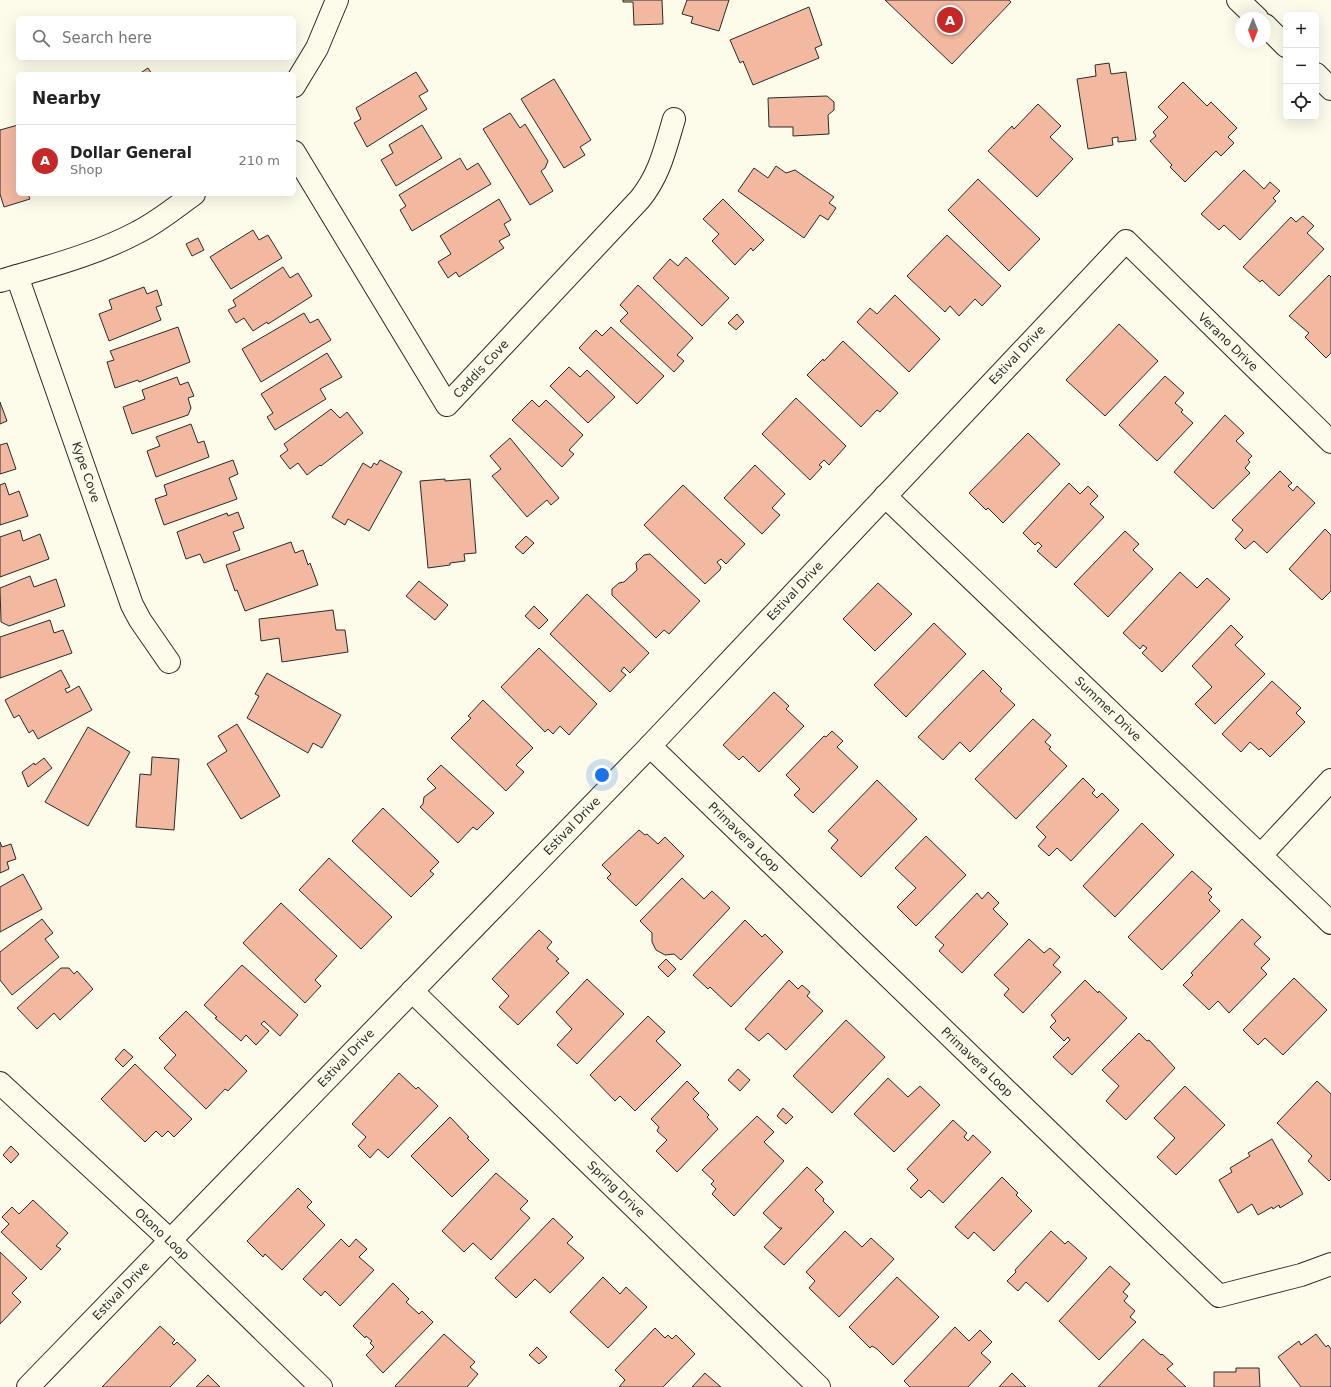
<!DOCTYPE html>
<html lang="en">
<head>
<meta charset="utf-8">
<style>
  body { margin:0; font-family:"DejaVu Sans",sans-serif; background:#f2f2f2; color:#222 }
  .controls { position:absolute; right:12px; top:12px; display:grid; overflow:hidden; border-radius:6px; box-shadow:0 4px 16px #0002 }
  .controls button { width:36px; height:36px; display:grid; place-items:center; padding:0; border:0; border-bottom:1px solid #e0e0e0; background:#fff; color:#222; font:20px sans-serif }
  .compass { position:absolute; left:1235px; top:12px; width:36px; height:36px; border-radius:50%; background:#fff; box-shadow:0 4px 16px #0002; rotate:180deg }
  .you { position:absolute; left:602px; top:775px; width:14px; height:14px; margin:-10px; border:3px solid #fff; border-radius:50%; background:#1a73e8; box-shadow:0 0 0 6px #1a73e833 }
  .badge { display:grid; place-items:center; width:26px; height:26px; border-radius:50%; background:#c62828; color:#fff; font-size:13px; font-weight:700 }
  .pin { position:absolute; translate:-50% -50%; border:2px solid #fff; box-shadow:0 1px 4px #0006 }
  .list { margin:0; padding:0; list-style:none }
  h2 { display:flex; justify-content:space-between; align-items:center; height:52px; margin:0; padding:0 16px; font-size:17px }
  h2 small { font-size:13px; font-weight:400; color:#767676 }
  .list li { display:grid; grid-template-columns:26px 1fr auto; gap:12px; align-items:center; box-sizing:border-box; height:72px; padding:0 16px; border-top:1px solid #e0e0e0 }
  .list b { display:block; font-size:15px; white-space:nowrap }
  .list p { margin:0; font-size:13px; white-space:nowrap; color:#767676 }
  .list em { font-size:13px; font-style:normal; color:#767676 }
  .icon { flex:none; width:22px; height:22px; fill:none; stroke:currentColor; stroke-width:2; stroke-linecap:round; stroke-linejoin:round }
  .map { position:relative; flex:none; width:1331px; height:1387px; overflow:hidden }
  .search { position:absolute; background:#fff; box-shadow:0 4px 16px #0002; left:16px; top:16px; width:280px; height:44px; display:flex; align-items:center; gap:10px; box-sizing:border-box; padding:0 14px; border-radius:6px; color:#767676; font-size:15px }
  .panel { position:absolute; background:#fff; box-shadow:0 4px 16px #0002; left:16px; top:72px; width:280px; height:124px; border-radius:6px }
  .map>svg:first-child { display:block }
</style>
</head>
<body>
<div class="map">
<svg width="1331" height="1387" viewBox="0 0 1331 1387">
  <rect width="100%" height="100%" fill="#fdfbea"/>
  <!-- building -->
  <g fill="#f2b8a0" stroke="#2b2b2b">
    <polygon points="623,0 662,0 663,24 634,25 633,2 623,2"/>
    <polygon points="687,0 729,0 719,31 691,23 693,17 682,14"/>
    <polygon points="885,0 1009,0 1011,2 952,64"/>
    <polygon points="809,7 822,45 815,48 819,58 753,85 743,61 740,63 730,40"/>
    <polygon points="1109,63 1111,74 1126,72 1136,140 1118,142 1118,137 1112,138 1113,145 1088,149 1077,79 1096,76 1095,65"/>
    <polygon points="148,68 152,74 139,74"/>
    <polygon points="416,72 428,91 419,96 427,109 367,147 354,123 361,119 356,108"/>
    <polygon points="554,79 591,140 580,147 585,155 564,168 521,99"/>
    <polygon points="1183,82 1207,106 1211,102 1237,128 1228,137 1234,143 1221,156 1216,151 1185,182 1170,167 1172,165 1150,141 1156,136 1153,132 1168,117 1158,107"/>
    <polygon points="827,96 834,102 834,110 828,115 829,134 793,136 793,127 769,127 768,98"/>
    <polygon points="1038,104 1061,126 1050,137 1073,159 1037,197 988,151 1012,126 1014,129"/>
    <polygon points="510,113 520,128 525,124 548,161 545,168 541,171 553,191 530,205 483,129"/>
    <polygon points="18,125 18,194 28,194 30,199 4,207 0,194 0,130"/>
    <polygon points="422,125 442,158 396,186 381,160 393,153 389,145"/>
    <polygon points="460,158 467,170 478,163 491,184 412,231 400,210 406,206 399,195"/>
    <polygon points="776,166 786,173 795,170 834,197 829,203 836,208 828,220 820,215 804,238 738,191 754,168 768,178"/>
    <polygon points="1244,170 1264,189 1270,182 1280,191 1273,198 1276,201 1240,240 1224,225 1219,230 1201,214"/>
    <polygon points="978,179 1040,239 1009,271 948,210"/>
    <polygon points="499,199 511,220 504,224 510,235 499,241 504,248 459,277 456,272 448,278 438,262 451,254 440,236"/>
    <polygon points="723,199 764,240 753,251 751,248 735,265 712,241 719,234 703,219"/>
    <polygon points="1303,216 1314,226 1307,233 1324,249 1279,296 1262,280 1260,282 1243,267 1291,217 1296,222"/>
    <polygon points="253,230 259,240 268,235 282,258 231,289 210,257"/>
    <polygon points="947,235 1001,286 982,306 975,299 959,316 950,306 945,312 907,276"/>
    <polygon points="198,238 204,250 192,256 186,244"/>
    <polygon points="686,257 729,298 702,326 653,278 670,259 678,266"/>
    <polygon points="283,267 290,278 298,273 312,296 268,324 267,322 253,331 244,318 236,323 228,310 236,306 233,300"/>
    <polygon points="1329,275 1331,277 1331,353 1326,358 1305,337 1309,333 1289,316"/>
    <polygon points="638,285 693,338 677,355 684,361 674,372 620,321 628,313 620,305"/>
    <polygon points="144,287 147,294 157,290 162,305 156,307 161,320 109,341 99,314 112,309 109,300"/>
    <polygon points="895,295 940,339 909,372 857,322 870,308 877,314"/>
    <polygon points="304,313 310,323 318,319 331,340 261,382 242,349"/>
    <polygon points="737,314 744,322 736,330 728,323"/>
    <polygon points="1119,324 1158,361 1105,416 1066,380"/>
    <polygon points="178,327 190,362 139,382 138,380 115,388 107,362 114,360 110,351"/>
    <polygon points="611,327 664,376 637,404 579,348 596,330 602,336"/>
    <polygon points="843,341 898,393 880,412 877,410 861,427 807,375 823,359 824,361"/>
    <polygon points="327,353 342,377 320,389 326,399 275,430 267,417 273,413 261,394"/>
    <polygon points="569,367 580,377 587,370 615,397 588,423 550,386"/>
    <polygon points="1165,376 1184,393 1175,403 1183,410 1181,412 1193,423 1157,461 1119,425"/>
    <polygon points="177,377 180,385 188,382 194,396 188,398 191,408 188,415 132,434 123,407 145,399 142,390"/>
    <polygon points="796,398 846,446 829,465 824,460 819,465 822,467 810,480 762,434"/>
    <polygon points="532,400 539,407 546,400 583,435 569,450 574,454 562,467 512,420"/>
    <polygon points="0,402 7,421 0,424"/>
    <polygon points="331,409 340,418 347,412 363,433 321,466 320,465 307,475 298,463 290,469 280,456 288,450 284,444"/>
    <polygon points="1225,415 1244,433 1236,441 1252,456 1248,460 1250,462 1245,468 1250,473 1213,509 1174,472"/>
    <polygon points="191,424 198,443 204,441 209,457 156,477 147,451 160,446 156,437"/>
    <polygon points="1028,433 1060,464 1003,523 988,508 986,510 969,493"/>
    <polygon points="510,438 559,498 551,505 547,500 527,517 492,476 501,469 490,456"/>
    <polygon points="7,443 16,469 0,474 0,445"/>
    <polygon points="233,460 238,474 229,478 237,499 164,525 155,499 167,495 164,485"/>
    <polygon points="380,460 402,472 369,531 348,519 345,525 332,517 363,463 371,468 374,463 377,465"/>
    <polygon points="755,465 785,494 772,508 780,515 762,534 724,498"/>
    <polygon points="1280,471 1292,483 1288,486 1293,491 1297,486 1315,503 1267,553 1254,541 1245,549 1235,539 1243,530 1232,520"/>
    <polygon points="445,479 445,481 470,479 476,553 464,554 465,561 450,563 450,565 428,568 420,481"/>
    <polygon points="5,483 9,495 19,491 28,516 0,525 0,485"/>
    <polygon points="1069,483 1080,494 1088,486 1098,496 1090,504 1104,517 1056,568 1037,551 1042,546 1038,542 1035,545 1023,533"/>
    <polygon points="683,485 745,544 726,564 721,559 717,562 721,567 720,570 705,584 644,525"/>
    <polygon points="238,512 244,528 233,532 240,550 204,563 200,554 186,559 177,532 227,513 228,516"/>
    <polygon points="1325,529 1331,535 1331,591 1322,600 1289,569"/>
    <polygon points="20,530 23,541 40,534 49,559 0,577 0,537"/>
    <polygon points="1125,531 1139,544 1133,550 1153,569 1108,617 1074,584"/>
    <polygon points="526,536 534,543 523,554 515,547"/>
    <polygon points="291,542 295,553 303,550 308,565 310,563 318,585 245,611 237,590 235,591 226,565"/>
    <polygon points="650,554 700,601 669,634 664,630 656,638 612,595 612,589 619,583 624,582 637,570 636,563 644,555"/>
    <polygon points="1180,572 1197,588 1207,578 1230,599 1162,672 1142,653 1147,648 1143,645 1140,649 1123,633"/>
    <polygon points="30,576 34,587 56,579 65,606 9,626 1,622 0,588"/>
    <polygon points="419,581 448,605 435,620 406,596"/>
    <polygon points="878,583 912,614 875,651 843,619"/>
    <polygon points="587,594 649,653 630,673 624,667 621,671 626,675 610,692 550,634"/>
    <polygon points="534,606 548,620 539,629 525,616"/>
    <polygon points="333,610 336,630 345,630 348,652 282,662 279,638 261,641 259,619"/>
    <polygon points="50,620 54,633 63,630 72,653 0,678 0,637"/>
    <polygon points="934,623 966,654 906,717 874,685"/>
    <polygon points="1231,625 1243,637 1235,645 1265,674 1215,724 1195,704 1212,687 1192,666"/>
    <polygon points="539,648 597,704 569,735 560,726 553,734 548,729 545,732 501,687"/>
    <polygon points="61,670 70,687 65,689 67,693 79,686 92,710 38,739 33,730 29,733 19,715 14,718 5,700"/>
    <polygon points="983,670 1002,689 1000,691 1015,705 970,752 960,742 943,760 918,737"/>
    <polygon points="267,673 341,715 322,748 313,743 308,753 247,718 259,696 255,694"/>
    <polygon points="1272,681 1301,708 1296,713 1305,722 1270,757 1261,748 1259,750 1250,742 1241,752 1222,734"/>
    <polygon points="774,692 789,706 786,709 804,726 759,772 743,756 739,760 723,745"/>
    <polygon points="483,700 533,748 516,765 524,772 506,791 451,738 471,718 468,716"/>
    <polygon points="1033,719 1051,735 1045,742 1051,747 1049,749 1067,766 1016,819 975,779"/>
    <polygon points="237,724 280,796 241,819 207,764 227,751 218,736"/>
    <polygon points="88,727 130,752 88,826 45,802"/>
    <polygon points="832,731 843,741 837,747 858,767 813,813 794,795 800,789 786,775 824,736 826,737"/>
    <polygon points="152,757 179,759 174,830 136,827 140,774 151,775"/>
    <polygon points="44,758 52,768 28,787 22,772 34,763 35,765"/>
    <polygon points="441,765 494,813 477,830 473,827 458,843 420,807 423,804 424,797 436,788 427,779"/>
    <polygon points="1083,778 1095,790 1092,793 1097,798 1102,793 1119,810 1071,861 1057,848 1049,856 1038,846 1046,837 1036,827"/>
    <polygon points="877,780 917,819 861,877 831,848 838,840 828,831"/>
    <polygon points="383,808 439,862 430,871 434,874 411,897 352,841"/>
    <polygon points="1142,823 1174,855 1115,917 1083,886"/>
    <polygon points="639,830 645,835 647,834 658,844 665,837 684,856 636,906 607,878 611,874 602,865"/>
    <polygon points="926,836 966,875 916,926 897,907 916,888 895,868"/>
    <polygon points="0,842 2,847 11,844 16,859 7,862 9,869 0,873"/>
    <polygon points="329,858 392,917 361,949 299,890"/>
    <polygon points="1192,871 1212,889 1208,893 1212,897 1209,900 1220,911 1162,970 1128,937"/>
    <polygon points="23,874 42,909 0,932 0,887"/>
    <polygon points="682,878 704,899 712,891 730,908 681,960 674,954 665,955 656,950 652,942 652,933 640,921"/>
    <polygon points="988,892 999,903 993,909 1008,924 962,973 939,951 944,945 935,937 977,893 982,899"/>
    <polygon points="281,903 337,956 315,980 321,986 305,1003 243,943"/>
    <polygon points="42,919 53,933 45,939 59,957 12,995 0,980 0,952"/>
    <polygon points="1242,919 1261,937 1254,944 1270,959 1261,968 1267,974 1229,1013 1218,1001 1209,1010 1183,985 1193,975 1191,973"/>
    <polygon points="745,920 762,937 765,934 783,952 731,1007 710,987 708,989 693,975"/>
    <polygon points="539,930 552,942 547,948 559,959 556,961 569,973 518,1025 499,1007 509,996 492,979"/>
    <polygon points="1029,939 1044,953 1050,948 1060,957 1053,965 1061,972 1023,1013 1004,995 1009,989 994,975"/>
    <polygon points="666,959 676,969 668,977 658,967"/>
    <polygon points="242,965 298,1015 280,1036 264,1021 261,1024 269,1031 256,1045 246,1035 241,1041 215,1018 217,1017 204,1005"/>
    <polygon points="61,968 69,968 74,974 77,971 93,989 60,1020 54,1013 37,1029 17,1008"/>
    <polygon points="1294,978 1327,1010 1283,1055 1265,1038 1258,1045 1243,1030"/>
    <polygon points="587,979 624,1014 577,1064 557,1045 572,1029 556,1012"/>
    <polygon points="789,980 798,989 802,985 810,992 807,996 823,1011 786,1050 768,1033 759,1041 745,1029"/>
    <polygon points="1085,980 1098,993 1099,991 1127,1018 1072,1075 1053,1057 1070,1040 1068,1037 1064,1041 1050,1027 1056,1021 1051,1015"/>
    <polygon points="186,1011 247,1071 228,1091 225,1089 206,1109 164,1068 176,1055 159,1038"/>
    <polygon points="648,1016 665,1032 656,1041 681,1065 635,1111 620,1096 615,1101 590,1075"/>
    <polygon points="846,1020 885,1057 832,1113 793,1076"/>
    <polygon points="1139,1033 1147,1041 1149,1040 1175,1068 1126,1120 1106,1101 1119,1086 1102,1070"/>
    <polygon points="124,1049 133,1057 123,1067 115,1059"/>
    <polygon points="135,1064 192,1119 174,1137 168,1131 162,1137 156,1131 145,1142 101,1099"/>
    <polygon points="738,1069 750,1080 740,1091 728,1080"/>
    <polygon points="399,1073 416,1089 418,1087 438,1106 388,1158 378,1149 370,1158 358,1146 366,1137 352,1124"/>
    <polygon points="888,1078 908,1097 920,1086 940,1105 894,1152 854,1114"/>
    <polygon points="687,1081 699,1093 693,1099 709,1115 707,1117 718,1129 677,1172 656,1151 667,1140 657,1131 659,1127 651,1119"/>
    <polygon points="1317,1081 1331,1094 1331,1179 1329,1181 1308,1161 1312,1156 1277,1123"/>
    <polygon points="1185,1086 1225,1125 1176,1175 1157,1157 1175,1138 1154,1118"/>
    <polygon points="783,1108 793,1117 786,1124 777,1116"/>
    <polygon points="757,1116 774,1132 764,1142 784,1161 734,1216 712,1194 716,1189 711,1184 714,1181 702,1170"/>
    <polygon points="450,1117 469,1137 467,1138 489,1160 452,1197 411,1156"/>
    <polygon points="953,1120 967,1133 964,1137 968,1141 973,1135 991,1152 943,1203 929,1190 921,1198 910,1188 918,1180 907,1169"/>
    <polygon points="1272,1139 1303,1194 1280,1208 1279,1205 1273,1209 1272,1207 1258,1215 1252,1204 1238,1213 1219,1180 1232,1172 1230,1168 1250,1156 1248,1153"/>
    <polygon points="11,1146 19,1154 11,1163 3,1155"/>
    <polygon points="807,1167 823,1182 815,1190 824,1199 823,1201 834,1212 784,1265 764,1247 782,1228 779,1228 763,1213"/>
    <polygon points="496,1173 528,1201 520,1209 530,1218 491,1260 473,1243 464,1252 442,1231"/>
    <polygon points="1002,1177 1018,1193 1016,1195 1032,1211 994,1251 974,1232 968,1239 955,1227"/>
    <polygon points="298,1188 312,1202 307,1207 325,1225 282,1270 265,1254 263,1257 247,1241"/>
    <polygon points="33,1200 68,1233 56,1246 61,1249 41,1270 1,1232 9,1224 2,1217 12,1207 19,1214"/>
    <polygon points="553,1218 573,1237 567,1243 584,1258 550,1293 535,1279 516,1298 495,1278"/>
    <polygon points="845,1231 862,1247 871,1238 894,1259 839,1317 809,1288 815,1281 806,1272"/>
    <polygon points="1051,1231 1065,1244 1068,1241 1087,1258 1048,1302 1026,1282 1018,1291 1007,1281 1016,1272 1015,1270"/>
    <polygon points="341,1239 349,1247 356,1239 367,1249 359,1257 374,1270 340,1306 325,1291 321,1296 303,1279"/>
    <polygon points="0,1252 27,1278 12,1293 21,1302 0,1324"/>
    <polygon points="1110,1266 1130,1284 1123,1292 1128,1296 1124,1301 1135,1311 1130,1317 1136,1322 1099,1360 1059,1321"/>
    <polygon points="603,1277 620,1294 626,1287 647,1307 608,1348 570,1312"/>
    <polygon points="897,1277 939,1317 893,1365 877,1349 872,1346 870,1348 849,1327"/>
    <polygon points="393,1283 409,1299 406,1302 419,1314 422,1311 433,1322 383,1373 366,1355 374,1347 370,1343 372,1341 366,1336 365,1338 353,1326"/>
    <polygon points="160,1326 175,1340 172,1343 174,1345 177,1342 196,1360 170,1387 102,1387"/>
    <polygon points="955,1327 969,1341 980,1330 992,1342 981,1353 991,1362 968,1387 910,1387 904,1381"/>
    <polygon points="655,1328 665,1338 668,1335 672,1339 676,1335 695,1354 663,1387 619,1387 625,1380 615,1370"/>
    <polygon points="444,1334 475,1362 470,1367 478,1374 467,1387 396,1387 395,1386"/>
    <polygon points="1316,1334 1326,1347 1328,1345 1331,1349 1331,1387 1301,1387 1278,1357 1299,1341 1301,1345"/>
    <polygon points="1143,1339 1161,1355 1162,1354 1173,1364 1167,1369 1186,1387 1098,1387"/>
    <polygon points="537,1347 547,1357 539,1364 529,1355"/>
    <polygon points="1236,1368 1259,1368 1260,1387 1214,1387 1214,1372 1236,1372"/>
    <polygon points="705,1373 707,1375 721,1387 692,1387"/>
    <polygon points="1012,1373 1026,1387 999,1387"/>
    <polygon points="208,1375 220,1387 196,1387"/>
  </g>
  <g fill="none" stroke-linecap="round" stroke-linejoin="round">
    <defs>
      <g id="street">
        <polyline points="294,86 317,48 337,0"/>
        <path d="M294,152l153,253 193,-206c20,-25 25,-50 34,-80"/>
        <polyline points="17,276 132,605 140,620 169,662"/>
        <path d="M0,281c47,-14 95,-26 138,-49 20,-10 38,-25 56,-38"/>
        <polyline points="885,496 1331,923"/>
        <polyline points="650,746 1219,1296 1301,1275 1331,1264"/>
        <polyline points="1261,855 1331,780"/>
        <polyline points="412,991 819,1387"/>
        <polyline points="0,1083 170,1240 321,1387"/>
        <polyline points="28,1387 650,746 1126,241 1331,442"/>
      </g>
      <g id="secondary">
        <polyline points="1238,0 1257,18"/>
        <polyline points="1265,25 1286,46"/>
        <polyline points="1316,74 1331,89"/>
      </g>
    </defs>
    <!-- street casing -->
    <use href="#street" stroke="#2b2b2b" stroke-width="24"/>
    <!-- secondary casing -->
    <use href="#secondary" stroke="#2b2b2b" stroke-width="24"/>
    <!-- street -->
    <use href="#street" stroke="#fdfbea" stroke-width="22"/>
    <!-- secondary -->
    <use href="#secondary" stroke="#fdfbea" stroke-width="22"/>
  </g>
  <g text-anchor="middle" stroke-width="3" stroke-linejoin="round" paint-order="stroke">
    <!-- street labels -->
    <g font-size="12" fill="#2b2b2b" stroke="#fdfbea">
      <text transform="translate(1228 342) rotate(44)" y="4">Verano Drive</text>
      <text transform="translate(1017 355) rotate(-47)" y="4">Estival Drive</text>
      <text transform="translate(481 369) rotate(-47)" y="4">Caddis Cove</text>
      <text transform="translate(86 472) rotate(71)" y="4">Kype Cove</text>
      <text transform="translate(795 591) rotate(-47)" y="4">Estival Drive</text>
      <text transform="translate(1108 709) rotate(44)" y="4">Summer Drive</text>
      <text transform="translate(572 826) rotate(-46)" y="4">Estival Drive</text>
      <text transform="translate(744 837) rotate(44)" y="4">Primavera Loop</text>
      <text transform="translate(346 1058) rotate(-46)" y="4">Estival Drive</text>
      <text transform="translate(977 1062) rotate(44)" y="4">Primavera Loop</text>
      <text transform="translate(616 1189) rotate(44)" y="4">Spring Drive</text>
      <text transform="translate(162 1234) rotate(43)" y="4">Otono Loop</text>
      <text transform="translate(121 1291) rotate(-46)" y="4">Estival Drive</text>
    </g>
  </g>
</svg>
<div class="controls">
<button>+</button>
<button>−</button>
<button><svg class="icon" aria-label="locate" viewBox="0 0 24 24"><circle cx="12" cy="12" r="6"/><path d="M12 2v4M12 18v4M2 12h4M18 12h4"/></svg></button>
</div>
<svg class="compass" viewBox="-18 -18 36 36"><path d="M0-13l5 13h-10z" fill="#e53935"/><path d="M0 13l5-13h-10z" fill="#767676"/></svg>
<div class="you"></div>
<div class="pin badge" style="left:950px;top:20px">A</div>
<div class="search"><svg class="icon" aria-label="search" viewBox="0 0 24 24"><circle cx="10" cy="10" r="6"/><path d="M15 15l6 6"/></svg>Search here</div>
<section class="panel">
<h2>Nearby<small></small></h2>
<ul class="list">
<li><span class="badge">A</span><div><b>Dollar General</b><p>Shop</p></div><em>210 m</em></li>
</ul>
</section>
</div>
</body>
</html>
